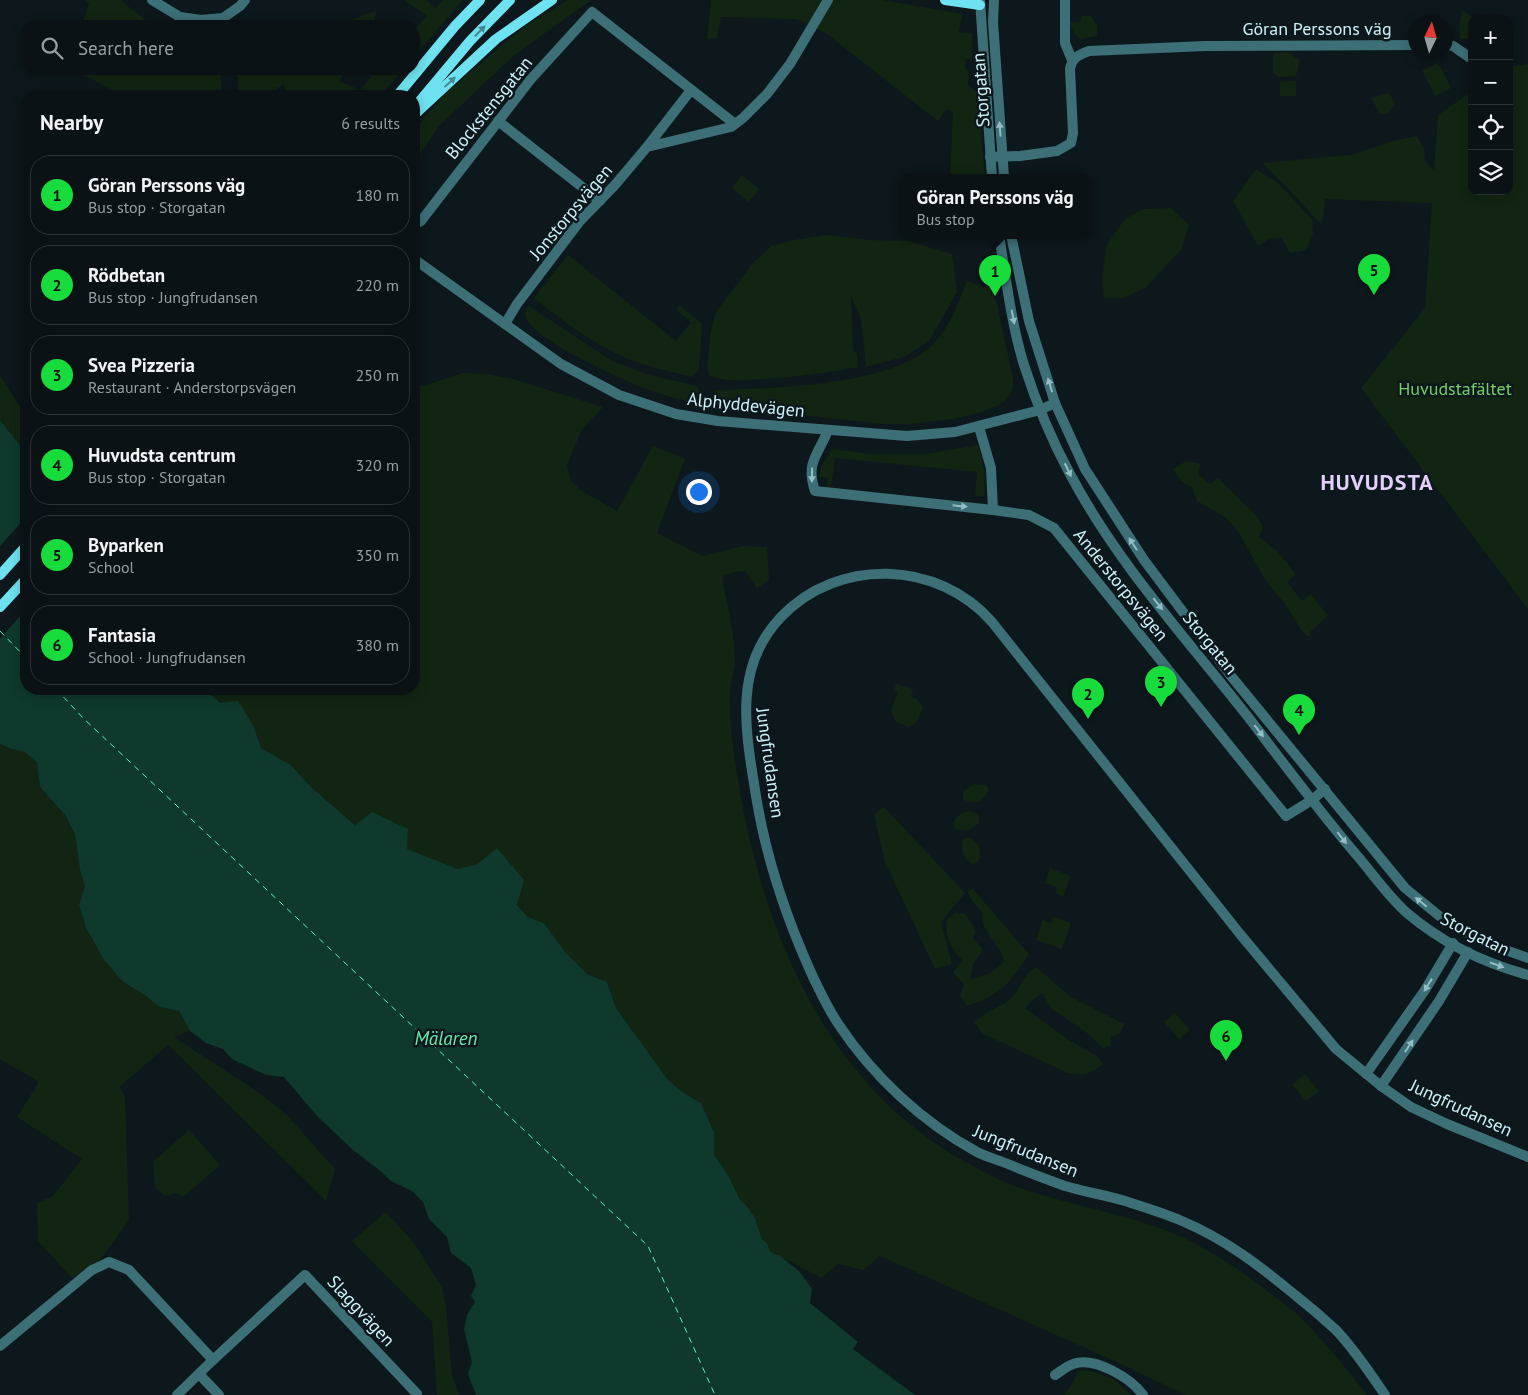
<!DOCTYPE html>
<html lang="en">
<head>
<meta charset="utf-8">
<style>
  body { margin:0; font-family:"PT Sans",sans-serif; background:#131b1e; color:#f1f3f6 }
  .controls { position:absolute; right:15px; top:15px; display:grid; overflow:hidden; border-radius:10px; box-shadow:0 2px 12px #0003 }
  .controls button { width:45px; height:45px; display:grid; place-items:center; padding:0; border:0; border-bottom:1px solid #2a3234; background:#0a1215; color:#f1f3f6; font:25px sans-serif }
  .compass { position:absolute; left:1408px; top:15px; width:45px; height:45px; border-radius:50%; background:#0a1215; box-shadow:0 2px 12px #0003; rotate:5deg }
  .you { position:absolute; left:698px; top:491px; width:18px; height:18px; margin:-12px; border:4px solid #fff; border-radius:50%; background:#1a73e8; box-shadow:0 0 0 8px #1a73e833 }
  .badge { display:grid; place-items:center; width:32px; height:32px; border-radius:50%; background:#17dc3b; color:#111; font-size:16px; font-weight:700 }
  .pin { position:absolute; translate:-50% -41px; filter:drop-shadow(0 1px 2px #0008) }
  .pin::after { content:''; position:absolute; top:26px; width:18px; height:15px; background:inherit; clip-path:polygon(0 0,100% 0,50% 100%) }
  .popup { position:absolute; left:899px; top:174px; width:192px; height:65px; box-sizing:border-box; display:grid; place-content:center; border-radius:10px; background:#0a1215; filter:drop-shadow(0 1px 4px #0005); font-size:16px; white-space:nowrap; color:#999ea0 }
  .popup b { font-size:19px; color:#f1f3f6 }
  .popup::after { content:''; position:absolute; left:50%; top:100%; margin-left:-10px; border:10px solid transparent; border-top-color:#0a1215 }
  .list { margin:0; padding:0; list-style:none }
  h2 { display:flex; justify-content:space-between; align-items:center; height:65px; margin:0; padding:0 20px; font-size:21px }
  h2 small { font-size:16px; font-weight:400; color:#999ea0 }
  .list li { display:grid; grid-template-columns:32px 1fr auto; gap:15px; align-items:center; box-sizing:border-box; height:80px; margin:0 10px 10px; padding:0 10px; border:1px solid #2a3234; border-radius:20px }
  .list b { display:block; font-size:19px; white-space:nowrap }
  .list p { margin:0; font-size:16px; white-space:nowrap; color:#999ea0 }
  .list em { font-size:16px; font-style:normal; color:#999ea0 }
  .icon { flex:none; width:28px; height:28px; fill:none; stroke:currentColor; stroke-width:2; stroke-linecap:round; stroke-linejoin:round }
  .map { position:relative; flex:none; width:1528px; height:1395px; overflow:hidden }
  .search { position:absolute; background:#0a1215; box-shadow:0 2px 12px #0003; left:20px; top:20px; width:400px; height:55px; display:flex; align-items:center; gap:12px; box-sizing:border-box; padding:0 18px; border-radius:20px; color:#999ea0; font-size:19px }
  .panel { position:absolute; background:#0a1215; box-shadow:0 2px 12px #0003; left:20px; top:90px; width:400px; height:605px; border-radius:20px }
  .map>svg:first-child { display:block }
</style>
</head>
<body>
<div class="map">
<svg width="1528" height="1395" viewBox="0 0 1528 1395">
  <rect width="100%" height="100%" fill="#0d181c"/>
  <!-- green -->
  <g fill="#112512">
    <polygon points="85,0 120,0 147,21 158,26 79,26 82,25 89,4"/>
    <polygon points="406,0 427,0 435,8 443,0 463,0 414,57 414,30 427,16 406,1"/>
    <polygon points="568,0 591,0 512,57 439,126 414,163 414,130 445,94 525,26"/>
    <polygon points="711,0 883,0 962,14 959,32 972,33 972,59 965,59 965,67 969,72 968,85 977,92 985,177 950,177 953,111 946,110 938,121 827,34 797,19 721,17 717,38 707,39"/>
    <polygon points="1462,10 1474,18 1472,19 1472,36 1470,39 1460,39 1459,29"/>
    <polygon points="376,11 375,19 362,26 341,26 345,22"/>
    <polygon points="1081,16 1091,16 1097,26 1097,36 1080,39 1074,34 1070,22 1080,22"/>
    <polygon points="1287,52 1300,60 1296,76 1278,77 1273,73 1273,57 1274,53"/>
    <polygon points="1438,63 1451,88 1436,96 1422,71"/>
    <polygon points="1528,64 1528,609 1361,388 1425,308 1432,203 1325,199 1322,225 1263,163 1351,155 1397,140 1417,136 1424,148 1425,161 1434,170 1438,115 1472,91 1472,191 1509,191 1509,67"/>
    <polygon points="78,69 220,69 222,96 123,96 86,76"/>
    <polygon points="237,69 345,69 340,81 360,90 377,69 404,69 380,96 374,96 369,93 367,96 282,96 287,93 283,84 269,96 239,96"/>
    <polygon points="1296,81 1296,96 1280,96 1280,82"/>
    <polygon points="1389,93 1395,103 1390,112 1380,114 1371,98"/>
    <polygon points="1256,169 1278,183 1312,219 1313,234 1306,250 1290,253 1282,238 1269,239 1258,246 1233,201"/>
    <polygon points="742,175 759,189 749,202 732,188"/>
    <polygon points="1171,208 1189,225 1181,250 1146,287 1124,298 1104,298 1102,280 1106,246 1125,219 1144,209"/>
    <path d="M827,235l42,5 39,1 44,13 5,38 -28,49 -25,16 -35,9h-3l-5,-47 -10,-22 2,53 4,4 1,13c-32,6 -63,10 -96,12 -18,1 -36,4 -53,-4l-2,-9 4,-35 5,-19 37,-49 18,-17 23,-6z"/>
    <path d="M568,255l108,86 15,-19 -15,-12 4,-5 22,19 -3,46 -7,7c-24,-6 -48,-11 -71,-21 -31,-14 -60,-37 -87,-58z"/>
    <path d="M967,281l16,6 11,-2v14h2l17,80v9l-3,6 -4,6 -7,5 -17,7 -29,7 -41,5h-29l-156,-17 -18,-3 5,-13 4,-1c57,-2 177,-4 217,-48 16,-17 23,-39 32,-61z"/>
    <path d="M529,306l83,55 37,14 48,11 4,8 -1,9c-14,-2 -28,-5 -42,-10 -25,-8 -125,-52 -132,-76 -2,-4 0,-7 3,-11z"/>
    <path d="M462,373l25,1 26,5 90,28 -21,22 -15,36 4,16 11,10 35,20 36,-65 32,13 -28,74 46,23 40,-10 24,1 2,33 -12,8 -11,-16 -10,-1 -14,6c5,28 13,56 13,85 -1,9 -4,19 -5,28 -1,21 1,42 4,63 21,156 80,318 221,403 20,11 40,23 62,31 48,17 100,25 148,43 39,15 75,40 108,65 9,7 19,14 27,22 24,24 46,51 67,78h-182l-55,-27 -250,-112 -17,14 -25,-6 -16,14 -37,-19 -6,-4h-3l-7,-6 -1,-5 -6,-5 -7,-21 -8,-12 -7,-6 -11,-23 -15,-23v-22l-13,-29 -17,-10 -16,-13 -52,-72 -9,-26 -20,-8 -21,-21 -22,-30 -16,-6 -11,-13 -20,-56 -20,16 -19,5 -52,-20 -50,-24 -46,-39 -19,-21 -30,-17 -7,-21 -51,-38h211v-304l10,1z"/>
    <polygon points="0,375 18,404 26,410 26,453 0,420"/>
    <polygon points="978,445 985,475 984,496 975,496 977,472 835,458 831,488 827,487 828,478 819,477 821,467 832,449 872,454 926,454"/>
    <polygon points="1186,461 1201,464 1198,474 1210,484 1218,478 1254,513 1263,527 1259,537 1278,552 1296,574 1287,582 1302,601 1311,594 1328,616 1310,632 1311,636 1307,636 1301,630 1286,605 1265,580 1238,531 1225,517 1197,501 1192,487 1181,481 1173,469"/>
    <polygon points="896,684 913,689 911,697 917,699 923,708 916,723 909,727 896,722 891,711 898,692 894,691"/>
    <polygon points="0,744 12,749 25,752 37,763 40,787 65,815 75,834 80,870 85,888 79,905 86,928 104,960 123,982 145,995 159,1007 179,1011 190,1031 174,1037 258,1092 287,1115 335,1169 326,1201 168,1045 119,1087 125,1096 129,1220 102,1258 72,1278 38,1241 37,1203 53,1196 82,1159 17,1117 39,1082 0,1059"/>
    <path d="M974,784l12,1 3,5c-5,12 -16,16 -26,9v-7z"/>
    <polygon points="884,807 965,893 941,922 952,964 935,969 885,862 874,814"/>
    <path d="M970,811l9,4v7c-7,8 -14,10 -24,7l-2,-5c3,-8 8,-12 17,-13z"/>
    <path d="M968,837c11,4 14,13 11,23l-5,4c-12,-4 -13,-14 -11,-25z"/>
    <polygon points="1050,868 1071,876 1063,896 1055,893 1057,887 1045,883"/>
    <path d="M973,889l56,65c-18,29 -29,41 -62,52l-7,-10 4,-12 -11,-11 9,-13c-11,-13 -18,-23 -15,-41l8,-6 11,1 10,17 -3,7 10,12 -10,15 -3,14 19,-5 15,-12c-3,-18 -26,-34 -21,-48l-10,-12 -6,-11z"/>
    <polygon points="1053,917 1071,923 1062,949 1036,940 1043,920 1051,923"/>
    <path d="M1036,967l35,30 53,27 -5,10 -8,3v8l-8,3 -16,-15 -36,-25 -9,-15 -8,6 -9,9 45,33 26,14 7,9 -8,6 -11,5 -16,-2 -85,-39 -9,-12c12,-11 26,-14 37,-24 9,-10 13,-24 25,-31z"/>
    <polygon points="1175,1013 1190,1030 1179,1039 1164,1022"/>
    <polygon points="1305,1074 1319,1091 1306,1101 1292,1085"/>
    <polygon points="189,1130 220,1165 183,1197 177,1193 165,1196 155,1187 153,1162"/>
    <polygon points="386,1212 415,1244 442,1287 446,1307 452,1375 459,1395 437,1395 432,1322 352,1241"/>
    <polygon points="1089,1370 1115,1380 1131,1395 1064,1395 1071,1386 1078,1371"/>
  </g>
  <!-- water -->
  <polygon fill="#0f392d" points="0,420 26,453 26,689 203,689 221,703 238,701 254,727 261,748 291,765 310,786 355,825 372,812 408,829 407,849 458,869 477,864 497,848 524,880 517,905 528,917 544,923 566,953 587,974 607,982 616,1008 668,1080 684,1093 701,1103 714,1132 714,1154 729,1177 740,1200 747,1206 755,1218 762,1239 768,1244 769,1250 776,1255 779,1255 799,1271 812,1289 810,1303 858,1342 853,1349 915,1395 476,1395 468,1374 472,1362 464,1329 467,1315 475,1302 471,1296 476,1285 471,1268 451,1253 447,1237 429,1219 423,1202 412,1191 391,1181 378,1169 353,1150 317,1116 284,1077 266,1075 232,1059 223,1049 206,1043 190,1031 179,1011 159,1007 145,995 123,982 104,960 86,928 79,905 85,887 80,870 75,834 65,815 40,787 37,763 25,752 12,749 0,744"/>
  <!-- pier -->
  <polygon fill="#0d181c" points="26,517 26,609 0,639 0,546"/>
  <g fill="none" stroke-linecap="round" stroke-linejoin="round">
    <!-- ferry -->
    <g stroke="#66efb1" stroke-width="1" stroke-dasharray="6 5" stroke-linecap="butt">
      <polyline points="0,631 26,658"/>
      <polyline points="56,689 84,719 648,1246 715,1395"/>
    </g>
    <!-- minor -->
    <g stroke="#3d6f76" stroke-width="10">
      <polyline points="152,0 180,17 201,20 223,18 240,6 245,0"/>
      <polyline points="1065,0 1065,43 1072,60"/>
      <polyline points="1446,45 1453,46 1472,59"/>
      <polyline points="498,121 600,201"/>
      <polyline points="647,147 691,90"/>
      <path d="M990,157l30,-1 37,-5 14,-8 2,-10 -3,-64c2,-11 8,-14 19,-18l116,-5 211,-1"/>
      <polyline points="414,225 421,221 531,79 592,12 735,124"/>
      <polyline points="414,259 561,364 619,395 676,414 718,421 907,436 955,432 1040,410 1055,403"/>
      <polyline points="505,324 517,304 580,221 614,186 647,147 731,127 743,118 767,94 790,64 828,0"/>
      <polyline points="979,427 991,468 993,510"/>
      <path d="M828,430c-9,24 -23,32 -13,61l178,19 36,5 25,13 232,288 26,-16 13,-11"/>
      <polyline points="1366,1074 1425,990 1453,943"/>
      <polyline points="1381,1086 1439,1001 1468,952"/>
      <polyline points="0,1346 92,1270 109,1262 129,1270 213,1360"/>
      <polyline points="199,1374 219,1395"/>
      <path d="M1055,1375c6,-4 12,-9 18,-11 21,-8 58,14 70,31"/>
      <polyline points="177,1395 213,1360 305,1275 417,1394"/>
      <path d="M1385,1395c-15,-22 -30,-45 -49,-65 -13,-12 -27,-24 -41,-35 -35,-29 -70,-56 -113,-74 -18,-8 -38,-14 -57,-20 -20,-6 -40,-9 -60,-15 -19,-7 -38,-14 -57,-22 -10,-4 -21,-7 -31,-12 -55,-30 -104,-76 -138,-127 -11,-16 -18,-32 -26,-48 -26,-57 -47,-119 -57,-181 -10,-63 -24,-128 25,-179 57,-60 157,-57 211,5l248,312 96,115 45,37 30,21 36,17 81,33"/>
    </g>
    <!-- tertiary -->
    <g stroke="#3d6f76" stroke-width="10">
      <polyline points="980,0 992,177"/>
      <polyline points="994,0 993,22 1004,177"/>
      <path d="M999,235c7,43 12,88 25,130 12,37 27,74 46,109 48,91 119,167 182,248 35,46 70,93 108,137 15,18 29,38 47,54 34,29 77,50 121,62"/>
      <polyline points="1011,235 1029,321 1055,403 1085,469 1144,560 1231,676 1405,888 1443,919 1461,930 1494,946 1528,958"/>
    </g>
    <!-- secondary -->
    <g stroke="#6ee2f0" stroke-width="10">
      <polyline points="945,0 980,5"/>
      <polyline points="397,96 455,26 480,0"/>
      <polyline points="414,108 470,41 510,0"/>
      <polyline points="414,115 496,39 552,0"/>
      <polyline points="0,575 26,546"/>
      <polyline points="0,607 26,579"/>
    </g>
  </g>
  <!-- one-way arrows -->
  <defs><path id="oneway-solid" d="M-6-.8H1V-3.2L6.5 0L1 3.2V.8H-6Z" transform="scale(1.25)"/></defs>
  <g fill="#428791">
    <use href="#oneway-solid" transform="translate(480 31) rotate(-46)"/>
    <use href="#oneway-solid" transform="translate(450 82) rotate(-43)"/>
  </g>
  <g fill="#93bdc5">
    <use href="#oneway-solid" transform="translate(1000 129) rotate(-94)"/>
    <use href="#oneway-solid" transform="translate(1013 317) rotate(79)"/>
    <use href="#oneway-solid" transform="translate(1050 385) rotate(-107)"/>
    <use href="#oneway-solid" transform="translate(1068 470) rotate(64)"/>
    <use href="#oneway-solid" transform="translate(812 475) rotate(91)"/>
    <use href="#oneway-solid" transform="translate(960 506) rotate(6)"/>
    <use href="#oneway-solid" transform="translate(1133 544) rotate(-123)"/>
    <use href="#oneway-solid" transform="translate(1158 604) rotate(51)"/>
    <use href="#oneway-solid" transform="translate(1259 731) rotate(52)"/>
    <use href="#oneway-solid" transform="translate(1342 838) rotate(51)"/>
    <use href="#oneway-solid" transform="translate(1421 902) rotate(-141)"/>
    <use href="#oneway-solid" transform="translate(1497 965) rotate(19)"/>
    <use href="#oneway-solid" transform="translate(1428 985) rotate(122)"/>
    <use href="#oneway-solid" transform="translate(1409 1046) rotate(-56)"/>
  </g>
  <g text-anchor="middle" stroke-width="5" stroke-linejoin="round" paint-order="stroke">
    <!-- street labels -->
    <g font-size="18" fill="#cdf1fa" stroke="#0d181c">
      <text x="1317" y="35">Göran Perssons väg</text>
      <text transform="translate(981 90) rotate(-94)" y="6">Storgatan</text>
      <text transform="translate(489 108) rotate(-51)" y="6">Blockstensgatan</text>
      <text transform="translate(571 212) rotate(-50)" y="6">Jonstorpsvägen</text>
      <text transform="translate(746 405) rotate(6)" y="6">Alphyddevägen</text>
      <text transform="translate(1121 585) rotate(51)" y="6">Anderstorpsvägen</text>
      <text transform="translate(1210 643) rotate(51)" y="6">Storgatan</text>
      <text transform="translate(770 763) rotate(82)" y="6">Jungfrudansen</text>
      <text transform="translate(1475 934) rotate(27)" y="6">Storgatan</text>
      <text transform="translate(1461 1108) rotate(25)" y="6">Jungfrudansen</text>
      <text transform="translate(1026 1151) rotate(22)" y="6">Jungfrudansen</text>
      <text transform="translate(361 1311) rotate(47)" y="6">Slaggvägen</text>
    </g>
    <!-- park labels -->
    <g font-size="18" fill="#74d162" stroke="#0d181c">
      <text x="1455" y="395">Huvudstafältet</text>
    </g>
    <!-- water labels -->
    <g font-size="19" font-style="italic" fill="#66efb1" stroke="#0d181c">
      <text x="446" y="1045">Mälaren</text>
    </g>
    <!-- district labels -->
    <g font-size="22" font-weight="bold" letter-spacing="1" fill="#e2cffa" stroke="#0d181c">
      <text x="1377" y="490">HUVUDSTA</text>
    </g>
  </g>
</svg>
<div class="controls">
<button>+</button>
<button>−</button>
<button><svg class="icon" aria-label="locate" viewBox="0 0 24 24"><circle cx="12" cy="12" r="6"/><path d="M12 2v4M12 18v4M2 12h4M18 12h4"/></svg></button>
<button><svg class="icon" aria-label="layers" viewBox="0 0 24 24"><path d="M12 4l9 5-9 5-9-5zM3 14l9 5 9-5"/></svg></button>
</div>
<svg class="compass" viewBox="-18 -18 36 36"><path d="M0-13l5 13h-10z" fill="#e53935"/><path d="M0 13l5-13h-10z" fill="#999ea0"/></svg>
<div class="you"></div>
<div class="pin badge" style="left:995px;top:296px">1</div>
<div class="popup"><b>Göran Perssons väg</b>Bus stop</div>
<div class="pin badge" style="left:1088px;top:719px">2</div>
<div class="pin badge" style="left:1161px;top:707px">3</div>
<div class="pin badge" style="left:1299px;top:735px">4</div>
<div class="pin badge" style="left:1374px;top:295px">5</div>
<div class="pin badge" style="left:1226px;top:1061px">6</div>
<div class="search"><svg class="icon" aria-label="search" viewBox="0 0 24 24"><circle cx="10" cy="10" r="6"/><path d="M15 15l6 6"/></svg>Search here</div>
<section class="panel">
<h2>Nearby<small>6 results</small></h2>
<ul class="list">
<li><span class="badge">1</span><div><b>Göran Perssons väg</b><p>Bus stop · Storgatan</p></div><em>180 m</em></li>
<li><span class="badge">2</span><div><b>Rödbetan</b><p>Bus stop · Jungfrudansen</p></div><em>220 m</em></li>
<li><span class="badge">3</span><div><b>Svea Pizzeria</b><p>Restaurant · Anderstorpsvägen</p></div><em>250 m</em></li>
<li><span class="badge">4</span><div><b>Huvudsta centrum</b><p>Bus stop · Storgatan</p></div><em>320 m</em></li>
<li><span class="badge">5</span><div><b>Byparken</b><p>School</p></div><em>350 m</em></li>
<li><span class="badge">6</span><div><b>Fantasia</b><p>School · Jungfrudansen</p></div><em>380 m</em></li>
</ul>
</section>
</div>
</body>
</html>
